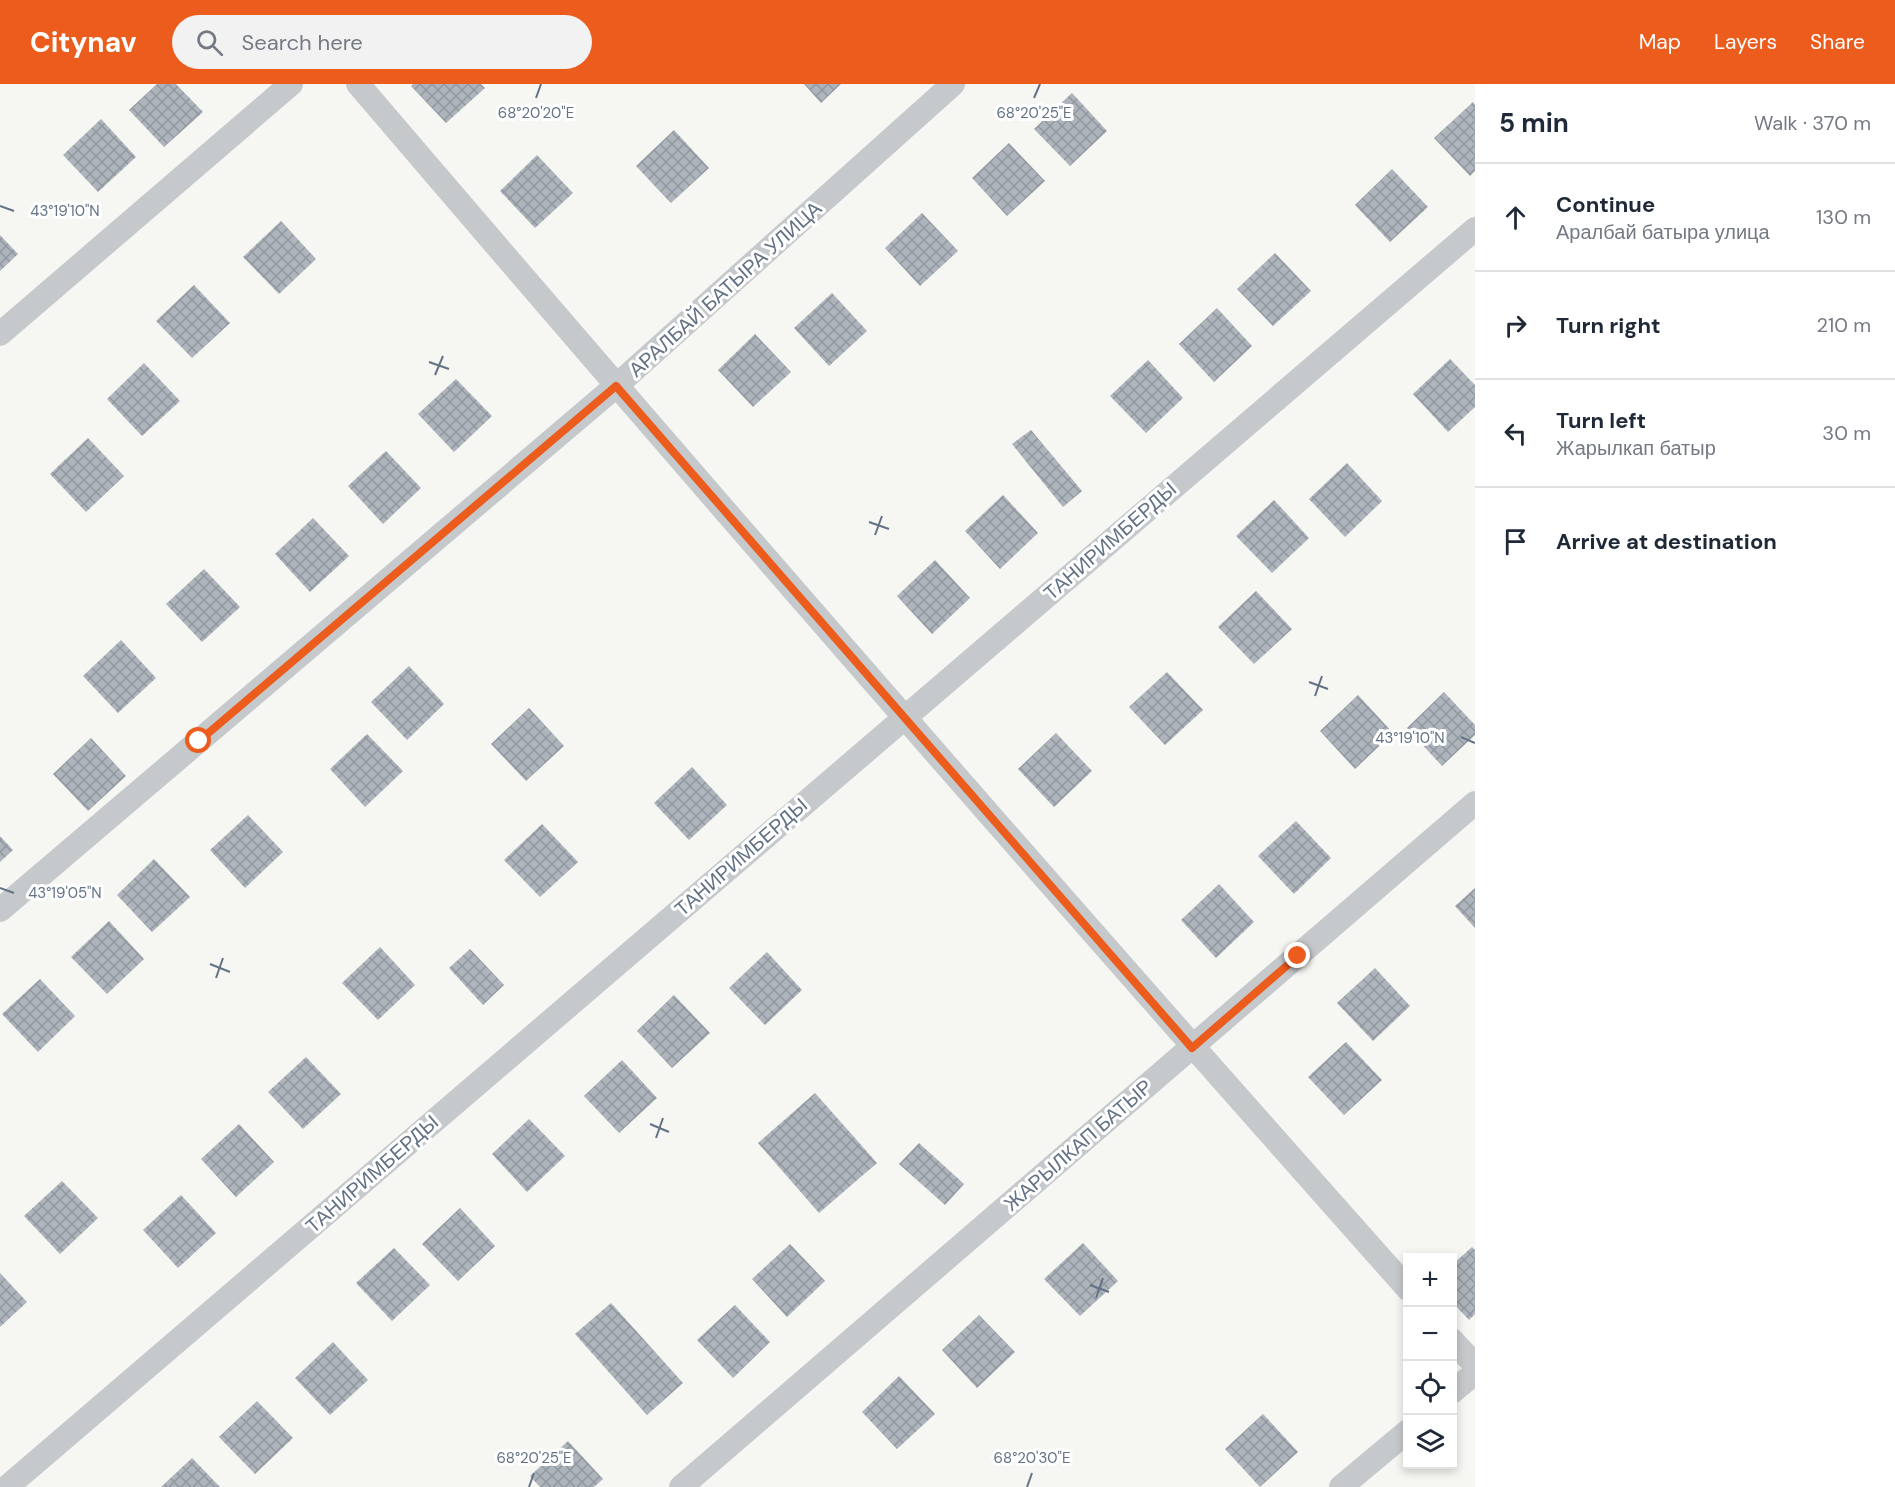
<!DOCTYPE html>
<html lang="en">
<head>
<meta charset="utf-8">
<style>
  body { margin:0; font-family:"DM Sans",sans-serif; background:#f2f2f3; color:#1f2937 }
  .controls { position:absolute; right:18px; bottom:18px; display:grid; overflow:hidden; border-radius:0px; box-shadow:0 3px 9px #0003 }
  .controls button { width:54px; height:54px; display:grid; place-items:center; padding:0; border:0; border-bottom:2px solid #e0e1e3; background:#fff; color:#1f2937; font:30px sans-serif }
  .stop { position:absolute; width:18px; height:18px; margin:-14px; border:4px solid #ec5c1c; border-radius:50%; background:#fff }
  .stop.end { background:#ec5c1c; border-color:#fff; box-shadow:0 2px 6px #0008 }
  .list { margin:0; padding:0; list-style:none }
  h2 { display:flex; justify-content:space-between; align-items:center; height:78px; margin:0; padding:0 24px; font-size:26px }
  h2 small { font-size:20px; font-weight:400; color:#747a83 }
  .list li { display:grid; grid-template-columns:39px 1fr auto; gap:18px; align-items:center; box-sizing:border-box; height:108px; padding:0 24px; border-top:2px solid #e0e1e3 }
  .list b { display:block; font-size:22px; white-space:nowrap }
  .list p { margin:0; font-size:20px; white-space:nowrap; color:#747a83 }
  .list em { font-size:20px; font-style:normal; color:#747a83 }
  .icon { flex:none; width:33px; height:33px; fill:none; stroke:currentColor; stroke-width:2; stroke-linecap:round; stroke-linejoin:round }
  .map { position:relative; flex:none; width:1475px; height:1403px; overflow:hidden }
  header { display:flex; align-items:center; gap:36px; box-sizing:border-box; height:84px; padding:0 30px; background:#ec5c1c; color:#fff }
  header strong { font-size:28px }
  nav { display:flex; gap:33px; margin-inline-start:auto; font-size:21px }
  .search { width:420px; height:54px; background:#f2f2f3; display:flex; align-items:center; gap:15px; box-sizing:border-box; padding:0 21px; border-radius:33px; color:#747a83; font-size:22px }
  main { display:flex }
  aside { flex:1; background:#fff }
  .map>svg:first-child { display:block }
</style>
</head>
<body>
<header>
<strong>Citynav</strong>
<div class="search"><svg class="icon" aria-label="search" viewBox="0 0 24 24"><circle cx="10" cy="10" r="6"/><path d="M15 15l6 6"/></svg>Search here</div>
<nav><a>Map</a><a>Layers</a><a>Share</a></nav>
</header>
<main>
<div class="map">
<svg width="1475" height="1403" viewBox="0 0 1475 1403">
  <defs>
    <pattern id="building-cross-hatch" width="8" height="8" patternUnits="userSpaceOnUse" patternTransform="scale(1.5)"><rect width="8" height="8" fill="#adb4bb"/><path d="M0 0l8 8M0 8l8-8" fill="none" stroke="#90979e"/></pattern>
  </defs>
  <rect width="100%" height="100%" fill="#f6f6f2"/>
  <!-- building -->
  <g fill="url(#building-cross-hatch)">
    <polygon points="157,0 176,0 203,28 164,63 129,26"/>
    <polygon points="413,0 481,0 485,4 446,39 411,2"/>
    <polygon points="804,0 841,0 821,19"/>
    <polygon points="1072,9 1107,47 1070,82 1034,45"/>
    <polygon points="1473,18 1475,21 1475,87 1470,92 1434,54"/>
    <polygon points="101,35 136,73 98,108 63,71"/>
    <polygon points="674,46 709,84 671,119 636,82"/>
    <polygon points="1009,59 1045,97 1007,132 972,94"/>
    <polygon points="537,71 573,109 535,144 500,107"/>
    <polygon points="1392,85 1428,123 1390,158 1355,121"/>
    <polygon points="922,129 958,167 920,202 885,164"/>
    <polygon points="281,137 316,175 279,210 243,173"/>
    <polygon points="0,151 18,170 0,187"/>
    <polygon points="1275,169 1311,207 1273,242 1237,205"/>
    <polygon points="194,201 230,239 192,274 156,237"/>
    <polygon points="832,209 867,247 829,282 794,244"/>
    <polygon points="1217,224 1252,262 1214,298 1179,260"/>
    <polygon points="755,250 791,288 753,323 718,286"/>
    <polygon points="1450,275 1475,301 1475,323 1448,348 1413,310"/>
    <polygon points="1148,276 1183,314 1146,349 1110,312"/>
    <polygon points="144,279 180,317 142,352 107,315"/>
    <polygon points="456,295 492,332 454,368 418,330"/>
    <polygon points="1031,346 1082,407 1063,423 1012,360"/>
    <polygon points="88,354 124,392 86,428 50,390"/>
    <polygon points="386,367 421,404 383,440 348,402"/>
    <polygon points="1347,379 1382,417 1345,453 1309,415"/>
    <polygon points="1003,411 1038,449 1000,485 965,447"/>
    <polygon points="1274,416 1309,454 1272,489 1236,452"/>
    <polygon points="313,434 349,472 310,508 275,470"/>
    <polygon points="935,476 970,514 932,550 897,512"/>
    <polygon points="204,485 240,523 202,558 166,520"/>
    <polygon points="1256,507 1292,545 1254,580 1218,543"/>
    <polygon points="121,556 156,594 118,629 83,592"/>
    <polygon points="409,582 444,620 407,656 371,618"/>
    <polygon points="1167,588 1203,626 1165,661 1129,623"/>
    <polygon points="1444,608 1475,641 1475,651 1442,682 1407,644"/>
    <polygon points="1358,611 1393,649 1355,685 1320,647"/>
    <polygon points="529,624 564,662 526,697 491,660"/>
    <polygon points="1056,649 1092,687 1054,723 1018,685"/>
    <polygon points="367,650 403,687 365,723 330,685"/>
    <polygon points="91,654 126,692 88,727 53,690"/>
    <polygon points="692,683 727,721 689,756 654,719"/>
    <polygon points="248,731 283,768 245,804 210,766"/>
    <polygon points="1296,737 1331,774 1294,810 1258,772"/>
    <polygon points="542,740 578,778 540,813 504,776"/>
    <polygon points="0,752 13,766 0,778"/>
    <polygon points="154,775 190,813 152,848 117,811"/>
    <polygon points="1219,800 1254,838 1216,874 1181,836"/>
    <polygon points="1475,804 1475,844 1455,822"/>
    <polygon points="109,837 144,875 107,910 71,873"/>
    <polygon points="380,863 415,901 378,936 342,899"/>
    <polygon points="470,865 504,901 483,921 449,884"/>
    <polygon points="767,868 802,906 765,941 729,904"/>
    <polygon points="1375,884 1410,922 1373,957 1337,919"/>
    <polygon points="40,895 75,932 38,968 2,930"/>
    <polygon points="674,911 710,949 672,984 637,947"/>
    <polygon points="1346,958 1382,996 1344,1031 1308,993"/>
    <polygon points="306,973 341,1010 303,1045 268,1008"/>
    <polygon points="622,976 657,1014 619,1049 584,1012"/>
    <polygon points="815,1009 877,1079 819,1129 758,1059"/>
    <polygon points="529,1035 565,1072 527,1108 492,1070"/>
    <polygon points="239,1040 274,1078 236,1113 201,1075"/>
    <polygon points="919,1059 964,1100 945,1121 899,1080"/>
    <polygon points="62,1097 98,1134 60,1170 24,1132"/>
    <polygon points="181,1111 216,1149 178,1184 143,1146"/>
    <polygon points="460,1124 495,1162 458,1197 422,1160"/>
    <polygon points="1083,1159 1118,1197 1080,1232 1044,1195"/>
    <polygon points="790,1160 825,1197 787,1233 752,1195"/>
    <polygon points="1472,1163 1475,1166 1475,1230 1469,1236 1452,1218 1452,1181"/>
    <polygon points="394,1164 430,1201 392,1237 356,1199"/>
    <polygon points="0,1189 27,1218 0,1243"/>
    <polygon points="611,1219 683,1299 647,1331 575,1250"/>
    <polygon points="735,1221 770,1258 733,1294 697,1256"/>
    <polygon points="979,1231 1015,1268 977,1304 942,1266"/>
    <polygon points="333,1258 368,1296 330,1331 295,1294"/>
    <polygon points="899,1292 935,1330 897,1365 862,1328"/>
    <polygon points="257,1317 293,1354 255,1390 219,1353"/>
    <polygon points="1263,1330 1298,1368 1260,1403 1225,1365"/>
    <polygon points="568,1357 603,1395 594,1403 540,1403 530,1392"/>
    <polygon points="192,1374 220,1403 161,1403"/>
  </g>
  <g fill="none" stroke-linecap="round" stroke-linejoin="round">
    <!-- street -->
    <g stroke="#c5c9cc" stroke-width="24">
      <path d="M358,0c346,405 696,807 1050,1205"/>
      <polyline points="0,250 291,0"/>
      <polyline points="0,826 616,302 953,0"/>
      <polyline points="1452,1256 1475,1281"/>
      <polyline points="1452,1308 1475,1289"/>
      <polyline points="7,1403 1475,145"/>
      <polyline points="681,1403 1475,719"/>
      <polyline points="1341,1403 1408,1347"/>
    </g>
  </g>
  <g fill="none" stroke-linecap="round" stroke-linejoin="round">
    <!-- route -->
    <polyline stroke="#ec5c1c" stroke-width="8" points="199,657 616,302 1192,964 1298,872"/>
  </g>
  <!-- ticks -->
  <path fill="none" stroke="#637385" stroke-width="2" d="M536,14l5,-14M1034,14l6,-14M0,122l14,5M429,278l20,7M435,291l8,-19M869,438l20,7M875,451l7,-19M1309,598l19,7M1315,612l7,-20M1461,653l14,6M0,804l14,5M210,880l20,8M216,894l7,-20M650,1040l19,8M656,1054l7,-20M1090,1201l19,7M1096,1214l7,-20M529,1403l5,-14M1027,1403l5,-14"/>
  <g text-anchor="middle" stroke-width="6" stroke-linejoin="round" paint-order="stroke">
    <!-- street labels -->
    <g font-size="20" fill="#637385" stroke="#fff">
      <text transform="translate(725 205) rotate(-42)" y="7">АРАЛБАЙ БАТЫРА УЛИЦА</text>
      <text transform="translate(1110 457) rotate(-41)" y="7">ТАНИРИМБЕРДЫ</text>
      <text transform="translate(741 773) rotate(-41)" y="7">ТАНИРИМБЕРДЫ</text>
      <text transform="translate(1078 1061) rotate(-41)" y="7">ЖАРЫЛКАП БАТЫР</text>
      <text transform="translate(372 1090) rotate(-41)" y="7">ТАНИРИМБЕРДЫ</text>
    </g>
  </g>
  <g font-size="15" text-anchor="middle" fill="#637385" stroke="#fff" stroke-width="6" stroke-linejoin="round" paint-order="stroke">
    <text x="536" y="34">68°20'20"E</text>
    <text x="1034" y="34">68°20'25"E</text>
    <text x="65" y="132">43°19'10"N</text>
    <text x="1410" y="659">43°19'10"N</text>
    <text x="65" y="814">43°19'05"N</text>
    <text x="534" y="1379">68°20'25"E</text>
    <text x="1032" y="1379">68°20'30"E</text>
  </g>
</svg>
<div class="controls">
<button>+</button>
<button>−</button>
<button><svg class="icon" aria-label="locate" viewBox="0 0 24 24"><circle cx="12" cy="12" r="6"/><path d="M12 2v4M12 18v4M2 12h4M18 12h4"/></svg></button>
<button><svg class="icon" aria-label="layers" viewBox="0 0 24 24"><path d="M12 4l9 5-9 5-9-5zM3 14l9 5 9-5"/></svg></button>
</div>
<div class="stop" style="left:199px;top:657px"></div>
<div class="stop end" style="left:1298px;top:872px"></div>
</div>
<aside>
<h2>5 min<small>Walk · 370 m</small></h2>
<ul class="list">
<li><svg class="icon" aria-label="ahead" viewBox="0 0 24 24"><path d="M12 20V5M6 11l6-6 6 6"/></svg><div><b>Continue</b><p>Аралбай батыра улица</p></div><em>130 m</em></li>
<li><svg class="icon" aria-label="right" viewBox="0 0 24 24"><path d="M7 20v-9h11M14 6l5 5-5 5"/></svg><div><b>Turn right</b></div><em>210 m</em></li>
<li><svg class="icon" aria-label="left" viewBox="0 0 24 24"><path d="M17 20v-9H6M10 6l-5 5 5 5"/></svg><div><b>Turn left</b><p>Жарылкап батыр</p></div><em>30 m</em></li>
<li><svg class="icon" aria-label="arrive" viewBox="0 0 24 24"><path d="M6 21V4h12l-3 4 3 4H6"/></svg><div><b>Arrive at destination</b></div></li>
</ul>
</aside>
</main>
</body>
</html>
